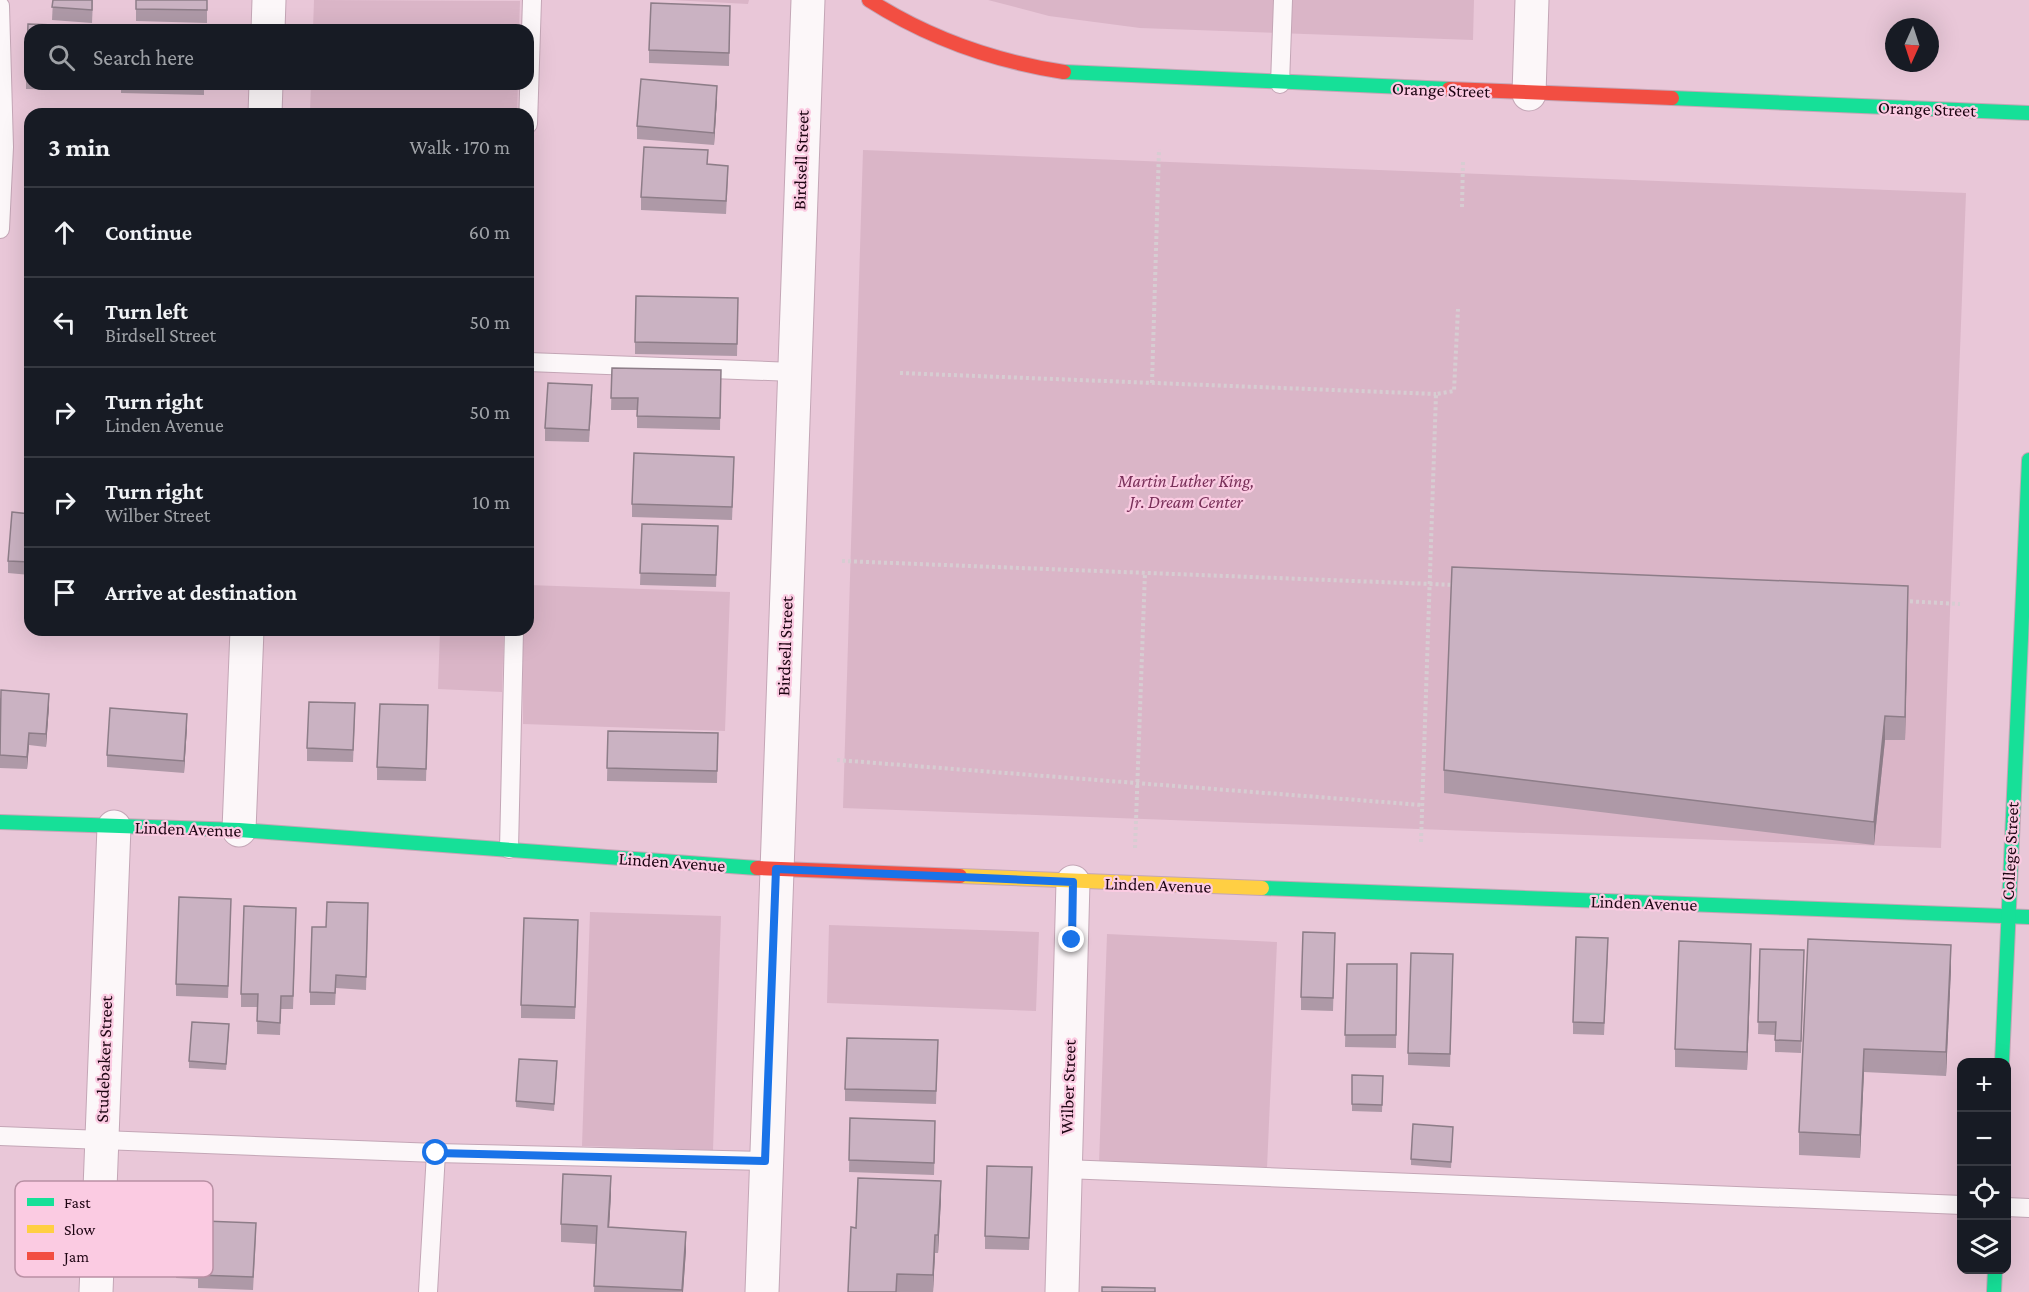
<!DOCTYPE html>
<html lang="en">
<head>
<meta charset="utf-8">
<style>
  body { margin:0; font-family:"Crimson Pro",serif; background:#242831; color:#f1f3f6 }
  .controls { position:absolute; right:18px; bottom:18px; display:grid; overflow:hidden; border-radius:12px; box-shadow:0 6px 24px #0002 }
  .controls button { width:54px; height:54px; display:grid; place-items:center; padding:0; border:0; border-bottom:2px solid #363941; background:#171b24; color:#f1f3f6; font:30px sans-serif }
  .compass { position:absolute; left:1885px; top:18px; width:54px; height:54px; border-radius:50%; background:#171b24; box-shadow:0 6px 24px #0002; rotate:183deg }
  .stop { position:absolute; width:18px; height:18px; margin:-14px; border:4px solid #1a73e8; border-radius:50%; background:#fff }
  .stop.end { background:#1a73e8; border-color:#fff; box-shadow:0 2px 6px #0008 }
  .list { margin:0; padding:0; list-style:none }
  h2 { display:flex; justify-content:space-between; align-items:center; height:78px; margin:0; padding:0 24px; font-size:26px }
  h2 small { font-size:20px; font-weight:400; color:#9ea1a6 }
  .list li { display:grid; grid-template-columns:39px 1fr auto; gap:18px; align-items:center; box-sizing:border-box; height:90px; padding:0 24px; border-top:2px solid #363941 }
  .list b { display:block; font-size:22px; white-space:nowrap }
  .list p { margin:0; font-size:20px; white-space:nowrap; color:#9ea1a6 }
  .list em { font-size:20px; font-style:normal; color:#9ea1a6 }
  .icon { flex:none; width:33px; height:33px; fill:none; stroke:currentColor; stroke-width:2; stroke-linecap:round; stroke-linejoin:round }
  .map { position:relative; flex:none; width:2029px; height:1292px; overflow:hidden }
  .search { position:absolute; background:#171b24; box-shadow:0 6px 24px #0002; left:24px; top:24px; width:510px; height:66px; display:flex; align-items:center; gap:15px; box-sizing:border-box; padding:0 21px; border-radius:18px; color:#9ea1a6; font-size:22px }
  .panel { position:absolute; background:#171b24; box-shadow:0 6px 24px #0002; left:24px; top:108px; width:510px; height:528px; border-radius:18px }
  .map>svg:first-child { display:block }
</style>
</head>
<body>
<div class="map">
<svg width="2029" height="1292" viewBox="0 0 2029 1292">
  <rect width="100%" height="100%" fill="#e9c7d8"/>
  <!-- green -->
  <g fill="#dab5c7">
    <polygon points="314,0 520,1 519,30 313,30"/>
    <polygon points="671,0 749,0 748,4"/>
    <polygon points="988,0 1474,0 1473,40 1140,28 1049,16"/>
    <polygon points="311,84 518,84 517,114 310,114"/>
    <polygon points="863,150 1966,193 1941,848 843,808"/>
    <polygon points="528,585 730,592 725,731 523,724 523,630 528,630"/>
    <polygon points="440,630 504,630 502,692 438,689"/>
    <polygon points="590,912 721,916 713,1150 582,1146"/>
    <polygon points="829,925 1039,932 1036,1011 827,1003"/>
    <polygon points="1107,934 1277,942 1267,1168 1099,1164"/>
  </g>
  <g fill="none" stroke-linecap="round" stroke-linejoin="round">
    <defs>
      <g id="lane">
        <polyline points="0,6 4,147 0,229"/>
        <polyline points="1280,84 1283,0"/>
        <polyline points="528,124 532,0"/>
        <polyline points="528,362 794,372"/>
        <polyline points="509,849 514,630"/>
        <polyline points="0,1136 436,1153 765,1161"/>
        <polyline points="1065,1169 1962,1205"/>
        <polyline points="2006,1207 2029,1208"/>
        <polyline points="428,1292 436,1153"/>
      </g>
      <g id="street">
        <polyline points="268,30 269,0"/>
        <polyline points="1529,94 1532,0"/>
        <polyline points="265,114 266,84"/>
        <polyline points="239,830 247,630"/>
        <polyline points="96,1292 114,827"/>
        <polyline points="762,1292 808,0"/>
        <polyline points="1062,1292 1073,882"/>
      </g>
      <g id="fast">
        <polyline points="1064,72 1449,89"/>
        <polyline points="1672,98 2029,113"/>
        <polyline points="0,822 239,830 757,868"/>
        <polyline points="1262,888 2029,917"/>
        <polyline points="2002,1062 2029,460"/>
        <polyline points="1994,1292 1995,1270"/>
      </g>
      <polyline id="slow" points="960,876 1262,888"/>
      <g id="jam">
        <path d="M869,0c61,39 124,61 195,72"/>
        <polyline points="1449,89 1672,98"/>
        <polyline points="757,868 960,876"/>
      </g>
    </defs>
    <!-- lane casing -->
    <use href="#lane" stroke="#c4a6b6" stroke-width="20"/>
    <!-- street casing -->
    <use href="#street" stroke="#c4a6b6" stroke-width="35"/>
    <!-- fast casing -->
    <use href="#fast" stroke="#c4a6b6" stroke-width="16"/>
    <!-- slow casing -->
    <use href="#slow" stroke="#c4a6b6" stroke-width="16"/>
    <!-- jam casing -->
    <use href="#jam" stroke="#c4a6b6" stroke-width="16"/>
    <!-- path -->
    <g stroke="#d7cdd2" stroke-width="4" stroke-dasharray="3 3" stroke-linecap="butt">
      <polyline points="1462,207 1463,161"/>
      <polyline points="900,373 1436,394"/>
      <polyline points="1152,383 1159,149"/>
      <polyline points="842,561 1456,585"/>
      <polyline points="1904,601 1960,604"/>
      <polyline points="837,760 1422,805"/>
      <polyline points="1421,842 1436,394 1454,391 1458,309"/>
      <polyline points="1135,848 1145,572"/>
    </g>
    <!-- lane -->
    <use href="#lane" stroke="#fcf7f9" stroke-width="18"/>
    <!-- street -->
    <use href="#street" stroke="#fcf7f9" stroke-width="33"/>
    <!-- fast -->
    <use href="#fast" stroke="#16e098" stroke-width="14"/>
    <!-- slow -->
    <use href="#slow" stroke="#ffcf43" stroke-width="14"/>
    <!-- jam -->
    <use href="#jam" stroke="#f24e42" stroke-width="14"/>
  </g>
  <!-- wall -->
  <g fill="#ae99a7">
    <polygon points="53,0 93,0 92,23 52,20"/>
    <polygon points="136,0 207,0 207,23 136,21"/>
    <polygon points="730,6 729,66 649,63 649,50"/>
    <polygon points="30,30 30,84 79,84 79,90 26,89 26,76"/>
    <polygon points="121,84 204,84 204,95 121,93"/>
    <polygon points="717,99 714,145 637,139 637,126"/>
    <polygon points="708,164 728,178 726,214 641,210 641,197"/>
    <polygon points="738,310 737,356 635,354 635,342"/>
    <polygon points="612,368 721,370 720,430 637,428 637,410 611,410"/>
    <polygon points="592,398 589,442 545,441 545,428"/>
    <polygon points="734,469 732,520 632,517 632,504"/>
    <polygon points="30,514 30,575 8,573 8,561"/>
    <polygon points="642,524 718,526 716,587 640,585"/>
    <polygon points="1908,609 1905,740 1885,740 1874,845 1444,793 1444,770"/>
    <polygon points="0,698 49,706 46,747 29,745 27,769 0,768"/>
    <polygon points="355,716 353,762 307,761 307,748"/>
    <polygon points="428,718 426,781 377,780 377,767"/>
    <polygon points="187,726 184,773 107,767 107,755"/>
    <polygon points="608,731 718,733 717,783 607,781"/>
    <polygon points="231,911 228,998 176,996 176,984"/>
    <polygon points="368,916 366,990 336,988 335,1005 310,1005 310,992 326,927"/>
    <polygon points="296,921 293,1009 281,1009 280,1035 257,1034 257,1007 241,1007 241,994"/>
    <polygon points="578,933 575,1019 521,1018 521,1005"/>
    <polygon points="1808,939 1951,969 1946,1076 1864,1072 1860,1158 1799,1155 1799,1132"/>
    <polygon points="1335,945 1333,1011 1301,1010 1301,997"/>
    <polygon points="1760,949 1804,962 1801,1053 1775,1052 1775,1035 1758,1034"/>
    <polygon points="1608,951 1604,1035 1573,1034 1573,1022"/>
    <polygon points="1751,962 1747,1070 1675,1067 1675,1049"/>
    <polygon points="1347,964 1397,964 1396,1048 1345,1047"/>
    <polygon points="1453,966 1450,1067 1408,1065 1408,1053"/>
    <polygon points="229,1031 226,1070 189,1068 189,1061"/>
    <polygon points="938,1040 936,1104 845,1101 845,1089"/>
    <polygon points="557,1068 554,1111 516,1107 516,1101"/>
    <polygon points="1352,1075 1383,1076 1382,1112 1352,1111"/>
    <polygon points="850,1118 935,1133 934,1175 849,1172"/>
    <polygon points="1453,1133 1451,1168 1411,1165 1411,1159"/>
    <polygon points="1032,1180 1029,1250 985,1249 985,1236"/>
    <polygon points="611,1194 609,1228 686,1250 683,1292 594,1292 596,1244 561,1242 561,1224"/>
    <polygon points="941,1199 938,1253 935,1253 933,1292 848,1292 856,1228"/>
    <polygon points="256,1236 253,1290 198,1288 198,1279 176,1278 176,1266"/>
  </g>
  <!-- shaded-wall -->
  <g fill="#8d7d88">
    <polygon points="717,86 717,99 714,145 714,133"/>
    <polygon points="1908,586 1908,609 1905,740 1905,717"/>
    <polygon points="49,694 49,706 46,747 46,734"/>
    <polygon points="187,714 187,726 184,773 184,761"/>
    <polygon points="1885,716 1885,740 1874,845 1874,822"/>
    <polygon points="29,733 29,745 27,769 27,757"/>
    <polygon points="1751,944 1751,962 1747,1070 1747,1052"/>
    <polygon points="1951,945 1951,969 1946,1076 1946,1052"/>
    <polygon points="1864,1049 1864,1072 1860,1158 1860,1135"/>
    <polygon points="611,1176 611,1194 608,1246 608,1227"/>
    <polygon points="941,1181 941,1199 938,1253 938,1235"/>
    <polygon points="686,1232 686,1250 683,1292 682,1292"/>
    <polygon points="935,1235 935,1253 933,1292 933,1275"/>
  </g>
  <!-- building -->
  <g fill="#cab2c2" stroke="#8d7d88" stroke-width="1.5">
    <polygon points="53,0 92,0 92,10 52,7"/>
    <polygon points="136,0 207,0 207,10 136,9"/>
    <polygon points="651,3 730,6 729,53 649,50"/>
    <polygon points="28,24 81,26 81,30 30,30 30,76 26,76"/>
    <polygon points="641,79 717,86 714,133 637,126"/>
    <polygon points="644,147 708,150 707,164 728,166 726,201 641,197"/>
    <polygon points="636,296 738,298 737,344 635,342"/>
    <polygon points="612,368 721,370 720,418 637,416 638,398 611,398"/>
    <polygon points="548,383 592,385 589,430 545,428"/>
    <polygon points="634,453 734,457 732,507 632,504"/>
    <polygon points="12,512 30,514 30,562 8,561"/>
    <polygon points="642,524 718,526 716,575 640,573"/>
    <polygon points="1452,567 1908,586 1905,717 1885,716 1874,822 1444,770"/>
    <polygon points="1,690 49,694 46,734 29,733 27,757 0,755"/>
    <polygon points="309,702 355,703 353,750 307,748"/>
    <polygon points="380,704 428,705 426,769 377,767"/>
    <polygon points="110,708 187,714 184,761 107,755"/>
    <polygon points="608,731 718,733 717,771 607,768"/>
    <polygon points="179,897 231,899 228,986 176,984"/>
    <polygon points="327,902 368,903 366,977 336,975 335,993 310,992 312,927 326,927"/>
    <polygon points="244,906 296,908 293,996 281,996 280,1023 257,1021 258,994 241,994"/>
    <polygon points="524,918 578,920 575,1007 521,1005"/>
    <polygon points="1303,932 1335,933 1333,998 1301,997"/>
    <polygon points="1576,937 1608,938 1604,1023 1573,1022"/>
    <polygon points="1808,939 1951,945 1946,1052 1864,1049 1860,1135 1799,1132"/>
    <polygon points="1679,941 1751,944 1747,1052 1675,1049"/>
    <polygon points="1760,949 1804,950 1801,1041 1775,1040 1776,1022 1758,1022"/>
    <polygon points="1411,953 1453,954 1450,1054 1408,1053"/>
    <polygon points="1347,964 1397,964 1396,1035 1345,1035"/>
    <polygon points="192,1022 229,1024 226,1064 189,1061"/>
    <polygon points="847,1038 938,1040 936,1091 845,1089"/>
    <polygon points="519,1059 557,1061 554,1104 516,1101"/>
    <polygon points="1352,1075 1383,1076 1382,1105 1352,1104"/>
    <polygon points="850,1118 935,1121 934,1163 849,1160"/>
    <polygon points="1413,1124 1453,1127 1451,1162 1411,1159"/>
    <polygon points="987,1166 1032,1167 1029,1238 985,1236"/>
    <polygon points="563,1174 611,1176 608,1227 686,1232 682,1290 594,1286 597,1226 561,1224"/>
    <polygon points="858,1178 941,1181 938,1235 935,1235 933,1275 897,1274 896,1292 848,1292 851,1227 856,1228"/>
    <polygon points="178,1220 256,1223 253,1277 198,1275 199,1267 176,1266"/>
    <polygon points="1102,1287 1155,1288 1155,1292 1102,1292"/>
  </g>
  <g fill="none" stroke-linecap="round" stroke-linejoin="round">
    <!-- route -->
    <polyline stroke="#1a73e8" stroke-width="8" points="436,1153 765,1161 776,869 1073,882 1072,940"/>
  </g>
  <g text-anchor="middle" stroke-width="4.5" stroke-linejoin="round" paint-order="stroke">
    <!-- street labels -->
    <g font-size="18" fill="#1e0513" stroke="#fbcbe2">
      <text transform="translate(1441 90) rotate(2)" y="6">Orange Street</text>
      <text transform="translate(1927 109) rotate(2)" y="6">Orange Street</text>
      <text transform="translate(801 160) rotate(-88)" y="6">Birdsell Street</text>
      <text transform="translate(785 646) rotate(-88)" y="6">Birdsell Street</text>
      <text transform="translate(188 829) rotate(2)" y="6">Linden Avenue</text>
      <text transform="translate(2010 851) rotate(-87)" y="6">College Street</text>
      <text transform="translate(672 862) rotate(4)" y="6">Linden Avenue</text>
      <text transform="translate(1158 885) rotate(2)" y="6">Linden Avenue</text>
      <text transform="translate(1644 903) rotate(2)" y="6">Linden Avenue</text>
      <text transform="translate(104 1059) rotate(-88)" y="6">Studebaker Street</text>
      <text transform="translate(1068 1087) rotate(-88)" y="6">Wilber Street</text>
    </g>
    <!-- park labels -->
    <g font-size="18" font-style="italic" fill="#793059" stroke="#fbcbe2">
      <text x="1186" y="487">Martin Luther King,<tspan x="1186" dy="21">Jr. Dream Center</tspan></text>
    </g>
  </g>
  <!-- legend -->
  <rect x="15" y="1181" width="198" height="96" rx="9" fill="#fbcbe2" stroke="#b990a4" stroke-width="1.5"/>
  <rect x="27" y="1198" width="27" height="8" fill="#16e098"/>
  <rect x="27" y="1225" width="27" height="8" fill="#ffcf43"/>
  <rect x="27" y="1252" width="27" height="8" fill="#f24e42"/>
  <g font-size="16" fill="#1e0513">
    <text x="64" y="1208">Fast</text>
    <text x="64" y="1235">Slow</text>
    <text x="64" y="1262">Jam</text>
  </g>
</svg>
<div class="controls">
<button>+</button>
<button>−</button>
<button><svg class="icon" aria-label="locate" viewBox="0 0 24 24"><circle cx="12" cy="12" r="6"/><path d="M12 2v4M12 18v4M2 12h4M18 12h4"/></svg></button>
<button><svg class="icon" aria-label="layers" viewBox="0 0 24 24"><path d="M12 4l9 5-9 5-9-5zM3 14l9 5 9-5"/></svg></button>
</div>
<svg class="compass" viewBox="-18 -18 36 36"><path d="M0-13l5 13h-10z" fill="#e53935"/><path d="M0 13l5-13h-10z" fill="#9ea1a6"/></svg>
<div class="stop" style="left:436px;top:1153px"></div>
<div class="stop end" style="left:1072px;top:940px"></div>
<div class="search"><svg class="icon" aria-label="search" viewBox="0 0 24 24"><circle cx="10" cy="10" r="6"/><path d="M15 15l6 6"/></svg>Search here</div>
<section class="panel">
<h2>3 min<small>Walk · 170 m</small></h2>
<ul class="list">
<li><svg class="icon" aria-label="ahead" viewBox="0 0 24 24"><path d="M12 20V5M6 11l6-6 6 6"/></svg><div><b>Continue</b></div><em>60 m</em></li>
<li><svg class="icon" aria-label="left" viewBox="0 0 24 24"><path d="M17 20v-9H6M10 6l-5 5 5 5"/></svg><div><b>Turn left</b><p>Birdsell Street</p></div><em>50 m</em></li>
<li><svg class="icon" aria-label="right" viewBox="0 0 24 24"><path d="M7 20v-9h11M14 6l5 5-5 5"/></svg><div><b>Turn right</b><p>Linden Avenue</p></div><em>50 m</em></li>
<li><svg class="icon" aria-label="right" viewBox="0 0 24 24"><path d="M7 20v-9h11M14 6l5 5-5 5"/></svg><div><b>Turn right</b><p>Wilber Street</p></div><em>10 m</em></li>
<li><svg class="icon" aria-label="arrive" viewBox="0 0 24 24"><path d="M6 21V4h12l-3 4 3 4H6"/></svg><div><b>Arrive at destination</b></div></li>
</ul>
</section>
</div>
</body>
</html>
